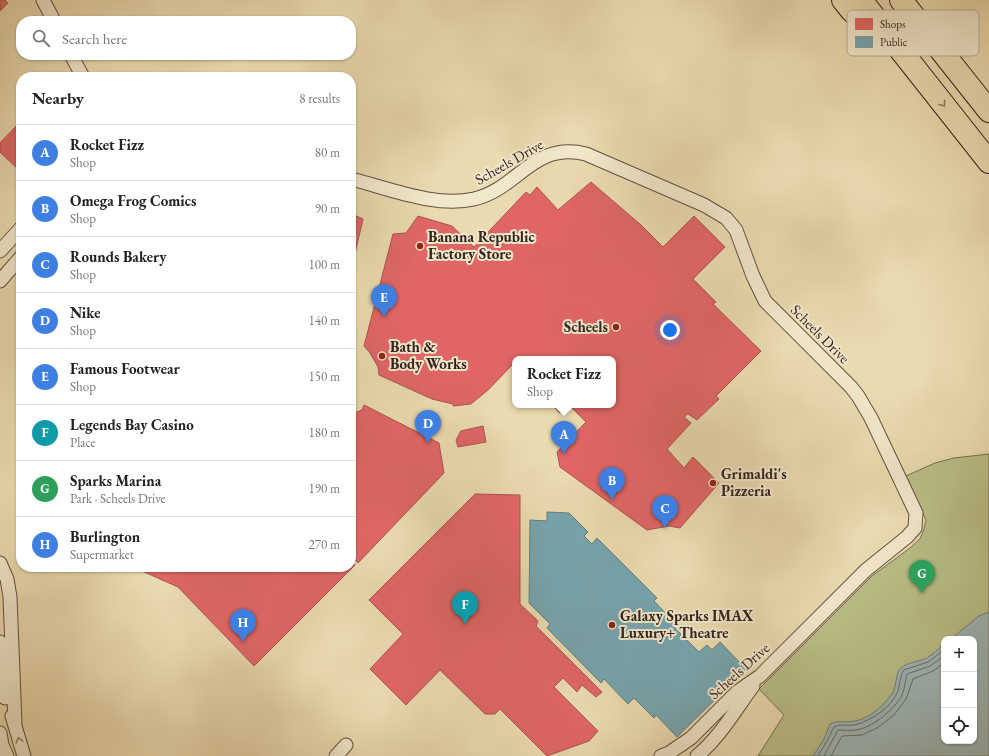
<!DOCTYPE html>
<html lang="en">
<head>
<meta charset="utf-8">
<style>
  body { margin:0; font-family:"EB Garamond",serif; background:#f6f6f6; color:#222 }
  .controls { position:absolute; right:12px; bottom:12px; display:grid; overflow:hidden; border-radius:8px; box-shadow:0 1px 3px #0004 }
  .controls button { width:36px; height:36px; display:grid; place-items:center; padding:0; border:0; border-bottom:1px solid #e0e0e0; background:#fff; color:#222; font:20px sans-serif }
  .you { position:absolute; left:670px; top:330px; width:14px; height:14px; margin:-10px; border:3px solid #fff; border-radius:50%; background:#1a73e8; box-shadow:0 0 0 6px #1a73e833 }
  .badge { display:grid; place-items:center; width:26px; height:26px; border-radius:50%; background:#2563eb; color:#fff; font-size:13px; font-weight:700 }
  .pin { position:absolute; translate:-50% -33px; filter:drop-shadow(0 1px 2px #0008) }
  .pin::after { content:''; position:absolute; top:21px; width:14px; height:12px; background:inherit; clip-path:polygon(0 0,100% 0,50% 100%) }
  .popup { position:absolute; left:512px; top:356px; width:104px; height:52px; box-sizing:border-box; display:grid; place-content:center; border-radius:8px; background:#fff; filter:drop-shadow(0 1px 3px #0005); font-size:13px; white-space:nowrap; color:#767676 }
  .popup b { font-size:15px; color:#222 }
  .popup::after { content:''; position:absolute; left:50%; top:100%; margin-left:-8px; border:8px solid transparent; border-top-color:#fff }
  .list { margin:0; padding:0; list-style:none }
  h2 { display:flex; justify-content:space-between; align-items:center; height:52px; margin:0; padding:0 16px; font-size:17px }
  h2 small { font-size:13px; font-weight:400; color:#767676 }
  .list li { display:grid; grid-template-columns:26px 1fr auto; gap:12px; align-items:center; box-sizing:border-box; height:56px; padding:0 16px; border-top:1px solid #e0e0e0 }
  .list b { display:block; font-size:15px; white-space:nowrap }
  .list p { margin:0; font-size:13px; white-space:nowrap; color:#767676 }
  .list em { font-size:13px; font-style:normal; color:#767676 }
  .icon { flex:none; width:22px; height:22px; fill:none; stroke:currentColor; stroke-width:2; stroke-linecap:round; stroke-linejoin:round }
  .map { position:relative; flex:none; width:989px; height:756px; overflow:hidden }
  .search { position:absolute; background:#fff; box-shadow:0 1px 3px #0004; left:16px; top:16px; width:340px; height:44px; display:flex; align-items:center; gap:10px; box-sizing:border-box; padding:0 14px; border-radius:16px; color:#767676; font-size:15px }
  .panel { position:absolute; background:#fff; box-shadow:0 1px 3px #0004; left:16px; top:72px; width:340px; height:500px; border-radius:16px }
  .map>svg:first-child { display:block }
</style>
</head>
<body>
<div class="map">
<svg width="989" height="756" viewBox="0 0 989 756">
  <rect width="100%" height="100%" fill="#eadaaf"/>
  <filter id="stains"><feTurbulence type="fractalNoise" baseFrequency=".005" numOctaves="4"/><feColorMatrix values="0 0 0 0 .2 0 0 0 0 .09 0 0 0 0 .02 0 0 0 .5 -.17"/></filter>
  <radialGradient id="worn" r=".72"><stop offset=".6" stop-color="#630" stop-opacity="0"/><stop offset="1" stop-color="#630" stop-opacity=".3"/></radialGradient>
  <!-- green -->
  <path fill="#babe88" stroke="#767053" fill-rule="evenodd" d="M989,454v302h-231l26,-41 -25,-26 113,-113 38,-28 10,-9 4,-10 2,-9 -20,-44 29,-13 19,-5zM944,639h30v102h-30z"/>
  <!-- water -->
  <path fill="#9eb7b7" stroke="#737c7a" d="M989,612v144h-176l11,-17 6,-15c9,-4 16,-1 25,-3 14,-2 29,-16 37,-27 5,-7 3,-21 9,-26 6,-6 18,-6 26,-10 6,-4 12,-9 17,-14v97h30v-102h-23l28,-23z"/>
  <!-- shops -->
  <g fill="#e06666" stroke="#ac5250">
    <polygon points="0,0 5,0 8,3 0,11"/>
    <polygon points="21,121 21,172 0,152 0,143"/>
    <polygon points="591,182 641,225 663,247 694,216 725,247 693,279 716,302 713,304 761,351 716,396 719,399 697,420 688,414 684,417 691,423 667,449 684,468 693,457 719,483 680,528 669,526 647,530 560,467 557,452 586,422 569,405 613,405 613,359 524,359 521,356 518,359 515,359 515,362 488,390 471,404 453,406 453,404 432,399 379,375 378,367 370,353 364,346 393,234 406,233 418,216 452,226 474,247 526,192 530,195 537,187 558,210"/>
    <polygon points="351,211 352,214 363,219 351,271"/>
    <polygon points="364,405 439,443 444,473 358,563 351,556 351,414 362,410"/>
    <polygon points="552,405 569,405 560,413"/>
    <polygon points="483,426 486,442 458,447 456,440 461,431"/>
    <polygon points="475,494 520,495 520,604 538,621 536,626 602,692 596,697 582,685 577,692 563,678 554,687 598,731 589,741 547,756 500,709 495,714 485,714 440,670 406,705 370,669 403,634 369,600"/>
    <polygon points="351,561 355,565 254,666 178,587 133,567 351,567"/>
  </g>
  <!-- public -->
  <polygon fill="#76a5af" stroke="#627e84" points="547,512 569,513 588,532 584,536 592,544 597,538 657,598 654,601 676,624 674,627 699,652 707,645 712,650 720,642 746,669 677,737 656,715 654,718 634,698 628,704 604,679 601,683 547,628 550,624 529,603 530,520 547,521"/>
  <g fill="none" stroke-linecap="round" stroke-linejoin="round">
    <!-- shore -->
    <g stroke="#686d6a" stroke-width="1">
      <path d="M818,756l9,-15 7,-14c8,-4 16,0 24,-3 15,-5 34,-17 40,-33 2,-7 2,-15 6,-21l24,-8 16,-12"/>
      <path d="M824,756l14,-26c6,0 12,1 18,0 16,-2 39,-21 46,-35 3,-7 3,-14 5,-21l23,-8 14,-10"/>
      <polyline points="831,756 842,736 862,735 877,728 894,715 906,699 913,679 933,671 944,663"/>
    </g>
    <defs>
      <g id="minor">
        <polyline points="43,0 54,21"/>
        <polyline points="71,55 83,77"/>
        <path d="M351,179c37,9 85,29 123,20 44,-10 59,-58 112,-45l118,51 22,13 10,12 17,46 12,25 86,86 7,9 13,22 45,95 -1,15 -8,9 -41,33 -106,106 -23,16 -46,46 -22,15 -8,3"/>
        <polyline points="0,251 21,228"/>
        <polyline points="0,281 21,257"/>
        <polyline points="0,563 7,579 10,597 15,724"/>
        <polyline points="0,642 3,646 5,698"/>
        <polyline points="12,716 24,756"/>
        <polyline points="0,733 2,745 7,756"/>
        <polyline points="336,756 346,745"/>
        <path d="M697,756c24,-20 38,-46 56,-70"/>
      </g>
      <g id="motorway">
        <polyline points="843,0 851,10 867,25"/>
        <polyline points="861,0 989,162"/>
        <polyline points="901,0 989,111"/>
      </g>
    </defs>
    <!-- minor casing -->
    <use href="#minor" stroke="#605142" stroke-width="15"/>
    <!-- motorway casing -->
    <use href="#motorway" stroke="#32231e" stroke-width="24"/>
    <!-- minor -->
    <use href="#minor" stroke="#f1e7cb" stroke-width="13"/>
    <!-- motorway -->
    <use href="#motorway" stroke="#eadaaf" stroke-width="22"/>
  </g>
  <!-- one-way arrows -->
  <defs><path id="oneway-chevron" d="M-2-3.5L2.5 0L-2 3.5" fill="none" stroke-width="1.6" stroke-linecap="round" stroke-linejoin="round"/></defs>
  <use stroke="#8e7e66" href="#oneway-chevron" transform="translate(943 104) rotate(52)"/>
  <use stroke="#928574" href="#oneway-chevron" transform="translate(19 740) rotate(-105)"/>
  <!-- markers -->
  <g fill="#8f2418" stroke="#f1e7cb" stroke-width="1.5">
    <circle cx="420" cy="246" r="4"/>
    <circle cx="616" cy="327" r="4"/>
    <circle cx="382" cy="356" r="4"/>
    <circle cx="713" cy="483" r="4"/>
    <circle cx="612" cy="625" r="4"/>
  </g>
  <g text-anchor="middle" stroke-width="4" stroke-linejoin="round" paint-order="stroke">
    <!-- street labels -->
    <g font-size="15" fill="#32231e" stroke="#f1e7cb">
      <text transform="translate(509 162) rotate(-30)" y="5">Scheels Drive</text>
      <text transform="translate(820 334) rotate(45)" y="5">Scheels Drive</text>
      <text transform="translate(739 671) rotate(-42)" y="5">Scheels Drive</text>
    </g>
    <!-- poi labels -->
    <g font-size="15" font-weight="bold" fill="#32231e" stroke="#f1e7cb" text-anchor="start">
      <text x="428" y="242">Banana Republic<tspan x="428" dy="17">Factory Store</tspan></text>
      <text x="608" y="332" text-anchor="end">Scheels</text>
      <text x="390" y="352">Bath &amp;<tspan x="390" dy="17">Body Works</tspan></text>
      <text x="721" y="479">Grimaldi's<tspan x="721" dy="17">Pizzeria</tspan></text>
      <text x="620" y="621">Galaxy Sparks IMAX<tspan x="620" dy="17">Luxury+ Theatre</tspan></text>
    </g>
  </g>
  <!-- legend -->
  <rect x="847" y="10" width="132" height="46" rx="6" fill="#f1e7cb" stroke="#b8ac97" stroke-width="1"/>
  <rect x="855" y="18" width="18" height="12" fill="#e06666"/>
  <rect x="855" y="36" width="18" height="12" fill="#76a5af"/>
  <g font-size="11" fill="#32231e">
    <text x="880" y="28">Shops</text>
    <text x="880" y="46">Public</text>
  </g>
  <rect width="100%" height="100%" filter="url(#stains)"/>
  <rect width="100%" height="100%" fill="url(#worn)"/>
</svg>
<div class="controls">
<button>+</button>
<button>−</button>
<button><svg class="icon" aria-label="locate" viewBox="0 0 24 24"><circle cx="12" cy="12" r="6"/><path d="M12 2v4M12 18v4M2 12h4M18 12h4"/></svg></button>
</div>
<div class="you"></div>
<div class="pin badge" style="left:564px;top:454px;background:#3f7fe0">A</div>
<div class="popup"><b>Rocket Fizz</b>Shop</div>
<div class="pin badge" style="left:612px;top:500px;background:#3f7fe0">B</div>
<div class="pin badge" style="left:665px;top:528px;background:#3f7fe0">C</div>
<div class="pin badge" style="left:428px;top:443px;background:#3f7fe0">D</div>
<div class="pin badge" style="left:384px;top:317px;background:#3f7fe0">E</div>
<div class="pin badge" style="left:465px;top:624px;background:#0f9aa8">F</div>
<div class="pin badge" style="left:922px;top:593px;background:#2e9e5b">G</div>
<div class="pin badge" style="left:243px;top:642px;background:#3f7fe0">H</div>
<div class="search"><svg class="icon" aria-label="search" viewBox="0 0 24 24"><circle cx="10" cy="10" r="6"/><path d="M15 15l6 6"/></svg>Search here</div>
<section class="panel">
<h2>Nearby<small>8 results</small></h2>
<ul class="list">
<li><span class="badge" style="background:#3f7fe0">A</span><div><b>Rocket Fizz</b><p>Shop</p></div><em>80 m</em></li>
<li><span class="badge" style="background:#3f7fe0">B</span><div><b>Omega Frog Comics</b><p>Shop</p></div><em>90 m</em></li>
<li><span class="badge" style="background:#3f7fe0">C</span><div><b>Rounds Bakery</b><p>Shop</p></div><em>100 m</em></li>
<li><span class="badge" style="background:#3f7fe0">D</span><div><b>Nike</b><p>Shop</p></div><em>140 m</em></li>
<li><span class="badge" style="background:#3f7fe0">E</span><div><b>Famous Footwear</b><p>Shop</p></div><em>150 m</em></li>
<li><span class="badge" style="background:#0f9aa8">F</span><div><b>Legends Bay Casino</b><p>Place</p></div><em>180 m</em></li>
<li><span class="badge" style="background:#2e9e5b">G</span><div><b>Sparks Marina</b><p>Park · Scheels Drive</p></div><em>190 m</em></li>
<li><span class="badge" style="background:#3f7fe0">H</span><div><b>Burlington</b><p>Supermarket</p></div><em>270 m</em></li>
</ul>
</section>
</div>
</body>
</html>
